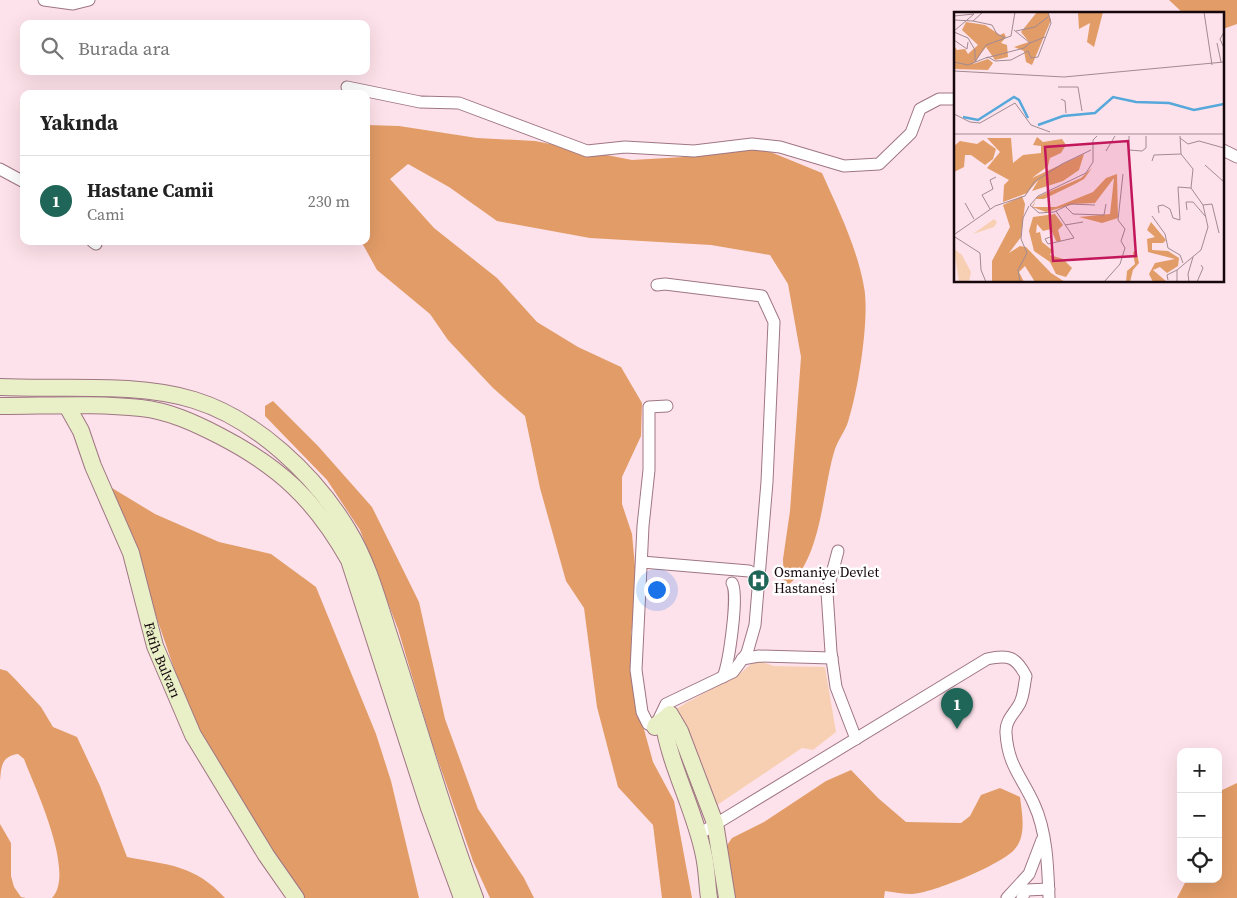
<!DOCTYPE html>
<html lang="tr">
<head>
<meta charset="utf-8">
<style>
  body { margin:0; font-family:"Source Serif 4",serif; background:#f6f6f6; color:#222 }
  .controls { position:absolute; right:15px; bottom:15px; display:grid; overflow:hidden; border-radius:10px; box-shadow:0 5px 20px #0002 }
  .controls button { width:45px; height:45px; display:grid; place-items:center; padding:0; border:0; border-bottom:1px solid #e0e0e0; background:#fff; color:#222; font:25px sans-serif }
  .you { position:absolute; left:656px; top:589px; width:18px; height:18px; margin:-12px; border:4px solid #fff; border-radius:50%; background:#1a73e8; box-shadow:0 0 0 8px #1a73e833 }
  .badge { display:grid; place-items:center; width:32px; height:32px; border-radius:50%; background:#1f6558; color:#fff; font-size:16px; font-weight:700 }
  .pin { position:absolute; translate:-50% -41px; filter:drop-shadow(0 1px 2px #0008) }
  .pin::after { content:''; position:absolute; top:26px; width:18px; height:15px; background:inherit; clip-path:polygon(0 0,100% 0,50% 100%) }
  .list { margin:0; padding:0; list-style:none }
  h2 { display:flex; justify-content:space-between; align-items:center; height:65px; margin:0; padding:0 20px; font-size:21px }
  h2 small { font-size:16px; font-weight:400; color:#767676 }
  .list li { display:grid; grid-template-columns:32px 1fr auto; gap:15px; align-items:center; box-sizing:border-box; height:90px; padding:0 20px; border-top:1px solid #e0e0e0 }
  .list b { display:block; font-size:19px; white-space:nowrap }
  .list p { margin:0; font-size:16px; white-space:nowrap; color:#767676 }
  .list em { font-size:16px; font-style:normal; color:#767676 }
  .icon { flex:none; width:28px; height:28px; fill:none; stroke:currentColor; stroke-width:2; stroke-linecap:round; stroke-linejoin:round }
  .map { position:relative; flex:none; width:1237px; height:898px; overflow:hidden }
  .search { position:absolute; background:#fff; box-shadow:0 5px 20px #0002; left:20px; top:20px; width:350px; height:55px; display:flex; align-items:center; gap:12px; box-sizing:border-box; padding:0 18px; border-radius:10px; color:#767676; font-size:19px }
  .panel { position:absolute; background:#fff; box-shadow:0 5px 20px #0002; left:20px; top:90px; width:350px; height:155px; border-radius:10px }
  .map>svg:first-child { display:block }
</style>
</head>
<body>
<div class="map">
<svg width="1237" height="898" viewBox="0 0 1237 898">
  <rect width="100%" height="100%" fill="#fee2eb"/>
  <!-- green -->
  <path fill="#f7d0b4" d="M759,661l15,5 51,1 11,65 -23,18 -11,-2 -98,66 -7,-8 -29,-79 -1,-12c23,-16 49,-27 73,-42 8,-5 9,-10 19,-12z"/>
  <!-- forest -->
  <g fill="#e29c67">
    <polygon points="1169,0 1237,0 1237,24 1223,29 1223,14 1184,14"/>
    <path d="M367,125l32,1 78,12 58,3 97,19 69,-4 60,-8 61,25c16,36 35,74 42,114 6,31 -6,104 -16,135 -3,9 -10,18 -13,27 -13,40 -13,115 -51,139l-1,-29 7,-48 11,-154 -13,-73 -18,-29 -59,-10 -121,-7 -93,-17 -48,-34 -41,-23 -18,15 44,49 63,50 40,44 41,25 43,20 21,36 -1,33 -19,41v27l10,30 6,65 -7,34 9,82 13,47 21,39 18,97h-30l-9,-73 -35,-38 -21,-80 -13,-99 -18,-27 -26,-93 -15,-72 -32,-28 -45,-48 -18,-26 -53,-44 -16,-29h5z"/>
    <polygon points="273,401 318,446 372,507 419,602 445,719 478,809 524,878 534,898 490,898 473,861 432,743 398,629 360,530 327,480 265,416 265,406"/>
    <polygon points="112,488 155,514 219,542 271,554 316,587 376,734 391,781 419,898 301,898 259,839 187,706"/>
    <path d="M0,669l7,2 8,8 26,28 12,20 24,10 23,49 27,71c42,8 68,8 98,41h-173c24,-25 -17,-110 -28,-139l-6,-5c-17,2 -17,14 -18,28z"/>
    <path d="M851,770l27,28 28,24 55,1 9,-7 11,-21 19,-7 20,9c2,17 7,39 -6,53 -14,15 -81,43 -102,44 -9,0 -18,-2 -27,-3l-1,7h-158l-5,-44 11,-16 32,-16 62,-41z"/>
    <polygon points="1237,783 1237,898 1177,898 1187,879 1218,879 1218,792"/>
    <polygon points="0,800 0,824 11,843 11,876 14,887 21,897 26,898 0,898"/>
  </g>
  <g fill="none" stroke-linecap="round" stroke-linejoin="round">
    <defs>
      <g id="street">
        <polyline points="44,0 73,4 89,0"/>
        <polyline points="347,87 420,102 459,103 587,151 625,147 694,151 752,144 780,147 844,166 879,164 911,133 920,109 939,99 956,99"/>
        <polyline points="1223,150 1237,157"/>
        <polyline points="0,169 24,182"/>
        <polyline points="92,241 96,244"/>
        <polyline points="657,285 665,284 762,296 774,322 767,482 755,625 747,653 733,672 666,704 655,727 648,724 642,712 636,670 643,526 649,470 649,407 667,406"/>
        <polyline points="838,551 827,592 831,652 836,687 856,739"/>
        <polyline points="642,562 749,571 759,576"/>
        <polyline points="742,659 759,656 832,658"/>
        <path d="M723,677c6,-14 16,-83 9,-94"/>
        <path d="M697,831l2,3 25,-15 263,-160c22,-5 29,-2 39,17 -2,9 -2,19 -6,27 -5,10 -15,17 -14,30 2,33 16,44 28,71 13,28 14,64 15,94"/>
        <polyline points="1007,898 1029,874 1042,840"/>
        <polyline points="1022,898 1026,890 1049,889"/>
      </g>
      <g id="secondary">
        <path d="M0,387c61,3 136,-5 194,13 62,19 121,75 154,130 21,34 31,75 43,111 28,86 52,173 84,257"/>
        <path d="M0,406c47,0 95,-3 141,2 28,3 54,15 79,28 60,31 95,64 129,124l80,248 33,90"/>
        <path id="s1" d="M67,406l14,25 12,35 38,87 24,93 38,89 73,120 30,43"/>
        <path d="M656,725l7,-5c7,48 32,89 41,136 3,14 3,28 5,42"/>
        <polyline points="655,727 670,714 680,731 715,823 727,898"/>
      </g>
    </defs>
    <!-- street casing -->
    <use href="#street" stroke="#9f7683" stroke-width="13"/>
    <!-- secondary casing -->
    <use href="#secondary" stroke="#9f7683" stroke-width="18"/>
    <!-- street -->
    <use href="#street" stroke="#fff" stroke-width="11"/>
    <!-- secondary -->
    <use href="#secondary" stroke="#e9efc7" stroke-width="16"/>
  </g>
  <!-- icons -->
  <defs>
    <symbol id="hospital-disc" viewBox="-11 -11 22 22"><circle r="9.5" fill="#1f6558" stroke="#fff"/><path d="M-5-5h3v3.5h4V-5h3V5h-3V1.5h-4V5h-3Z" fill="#fff"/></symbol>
  </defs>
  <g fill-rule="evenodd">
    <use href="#hospital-disc" x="746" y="568" width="25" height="25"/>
  </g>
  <g text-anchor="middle" stroke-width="5" stroke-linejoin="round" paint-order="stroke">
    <!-- poi labels -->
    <g font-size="14" fill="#15070c" stroke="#fff" text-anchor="start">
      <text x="774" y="577">Osmaniye Devlet<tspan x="774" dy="16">Hastanesi</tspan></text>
    </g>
    <!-- street labels -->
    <g font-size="14" fill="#15070c" stroke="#fff">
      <text dy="5" stroke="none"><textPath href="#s1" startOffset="272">Fatih Bulvarı</textPath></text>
    </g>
  </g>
  <!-- overview -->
  <g transform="translate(954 12)">
    <rect width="270" height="270" fill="#fee2eb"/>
    <path d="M40,207l3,3 -3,5 -21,7zM0,237l8,6 9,17 -2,10h-10z" fill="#f7d0b4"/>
    <path d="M83,0h11l3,8 -19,45 -6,-3 -2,-11 -10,-4 15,-5 -8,-10zM124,0h25l-9,35 -7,-5 3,-19 -11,6zM12,10l19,3 15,10 4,-2 2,4 -5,6 6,2 1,12 -13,3 -9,-13 -13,17 15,-5 5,4 -5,7 -33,-1 -1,-23 3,4 8,-1 3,5 10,-9 -16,-15zM83,125l6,5 19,-3 4,6 -5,8 -11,5 -2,8 -16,12 52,-24 -5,16 -16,11 -31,10 7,-12 -12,14 -24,9 1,-17 5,-5 -22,-12 13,-16 -13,-14h24l2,25 10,-8 18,-2v-7l-8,-1zM29,128l13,9 -3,10 -8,6 -14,-10h-6l-1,12 -10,5v-26l6,-5 17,3zM138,156l-8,11 -9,5 -31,15h-8l-3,8h23l37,-15 13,-14 11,-4 1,44 -16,5 -23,-6 31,-3 4,-36 -19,25 -21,1 -28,8 -14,-5 5,-10 44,-19zM68,184l3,8 -4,33 -12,16 11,-7 6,1 25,26 14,9h-30l-10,-16 -6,6 5,10h-32v-21l18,-34 -7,-22zM101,202l8,11 -5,5 3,11h-5l-5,-12 -8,2 -6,-7 -1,9 4,-1 2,10 10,8 -2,5 13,4 9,9 -6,9 -10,-3 -6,-12 -16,-11 -5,-20 4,-14zM197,210l15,18 -3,3h-11v7l16,1 11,7 -1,8 -11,7 -7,-6 -7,3 14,12h-14l-4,-8 6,-11 20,-4 -27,-7 -1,-13 8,-2 -8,-7zM182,237l3,14 -6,7 -3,12h-4l1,-11 8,-7 -2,-11z" fill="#e29c67"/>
    <path fill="none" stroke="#56a8da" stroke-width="2.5" d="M9,105l15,3 36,-23 5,3 9,18M84,113l25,-9 32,-3 18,-16 23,5 33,1 25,7 30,-6"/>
    <path fill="none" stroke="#a18a92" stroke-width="1" d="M250,0l8,53M0,4l20,-2 -20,17M0,8l19,1 10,-9M19,9l19,4 5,9 8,4M60,18l16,13 15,-6M62,19l19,-4 13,-10M0,20l14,6 7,12v11M270,20l-4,7 4,9M0,28l13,9 1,-7M263,31l4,19M32,46l38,-10 6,-5M0,50l14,3 20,-8 7,4 16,-1 17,-9 3,7 7,-1 13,-34 -3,-11M21,50l11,-17 25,-9 4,-24M0,59l110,6 160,-15M104,75h20l4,24M107,87l4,2 1,12M0,102l16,8 10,1 35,-20 16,22 19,7M0,122h270M175,124v14l13,1 4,-3v-12M226,126l8,6 11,-3 25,7M152,139l9,-15M198,149l2,-6 27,-1M251,153l19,17M11,191l9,16M141,193l-25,-1 -16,8 -15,1 -9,-8 8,-9 48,-23 7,-11v-22l4,-4M249,193l9,-1 7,29M111,194l8,8 31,1 2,-11M36,197l-8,-14 11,-6 -3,-9 6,-3M233,198l-1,-8h7l13,15M205,201l-1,-7 5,-1 7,4 3,9 7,2 -2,-33 13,1M198,204l13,18 3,14 12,7 3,8M111,213l18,-3M1,222l40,-28 30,-10 9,-14 28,-18 29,-14M1,225l25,16 1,17 5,12M96,225l-5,2 3,5 26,-6 -18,-27M214,268l-1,-5 10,-5M66,270l-2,-12 9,-17 -6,-14 2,-21 6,-12M150,270l16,-18 5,-16 -4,-7 4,-12 -7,-9 5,-46M223,270v-12l24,-20 7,-23 -5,-22 -12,-17 2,-19 -12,-15 -1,-18M235,270l-1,-8 5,-17M243,270l6,-14 -2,-3"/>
    <path fill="#c2185b" fill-opacity="0.15" stroke="#c2185b" stroke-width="2.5" d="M174,129l8,115 -83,5 -8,-114z"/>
    <rect width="270" height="270" fill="none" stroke="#15070c" stroke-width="2.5"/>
  </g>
</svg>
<div class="controls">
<button>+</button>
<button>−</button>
<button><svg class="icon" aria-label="locate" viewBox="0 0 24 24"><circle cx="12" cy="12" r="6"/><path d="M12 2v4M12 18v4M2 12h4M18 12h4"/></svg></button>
</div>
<div class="you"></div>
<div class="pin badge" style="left:957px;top:729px">1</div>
<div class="search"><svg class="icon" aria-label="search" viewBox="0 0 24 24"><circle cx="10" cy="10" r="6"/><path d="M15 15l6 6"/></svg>Burada ara</div>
<section class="panel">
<h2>Yakında<small></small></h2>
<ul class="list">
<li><span class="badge">1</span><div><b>Hastane Camii</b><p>Cami</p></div><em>230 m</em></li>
</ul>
</section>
</div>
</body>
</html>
